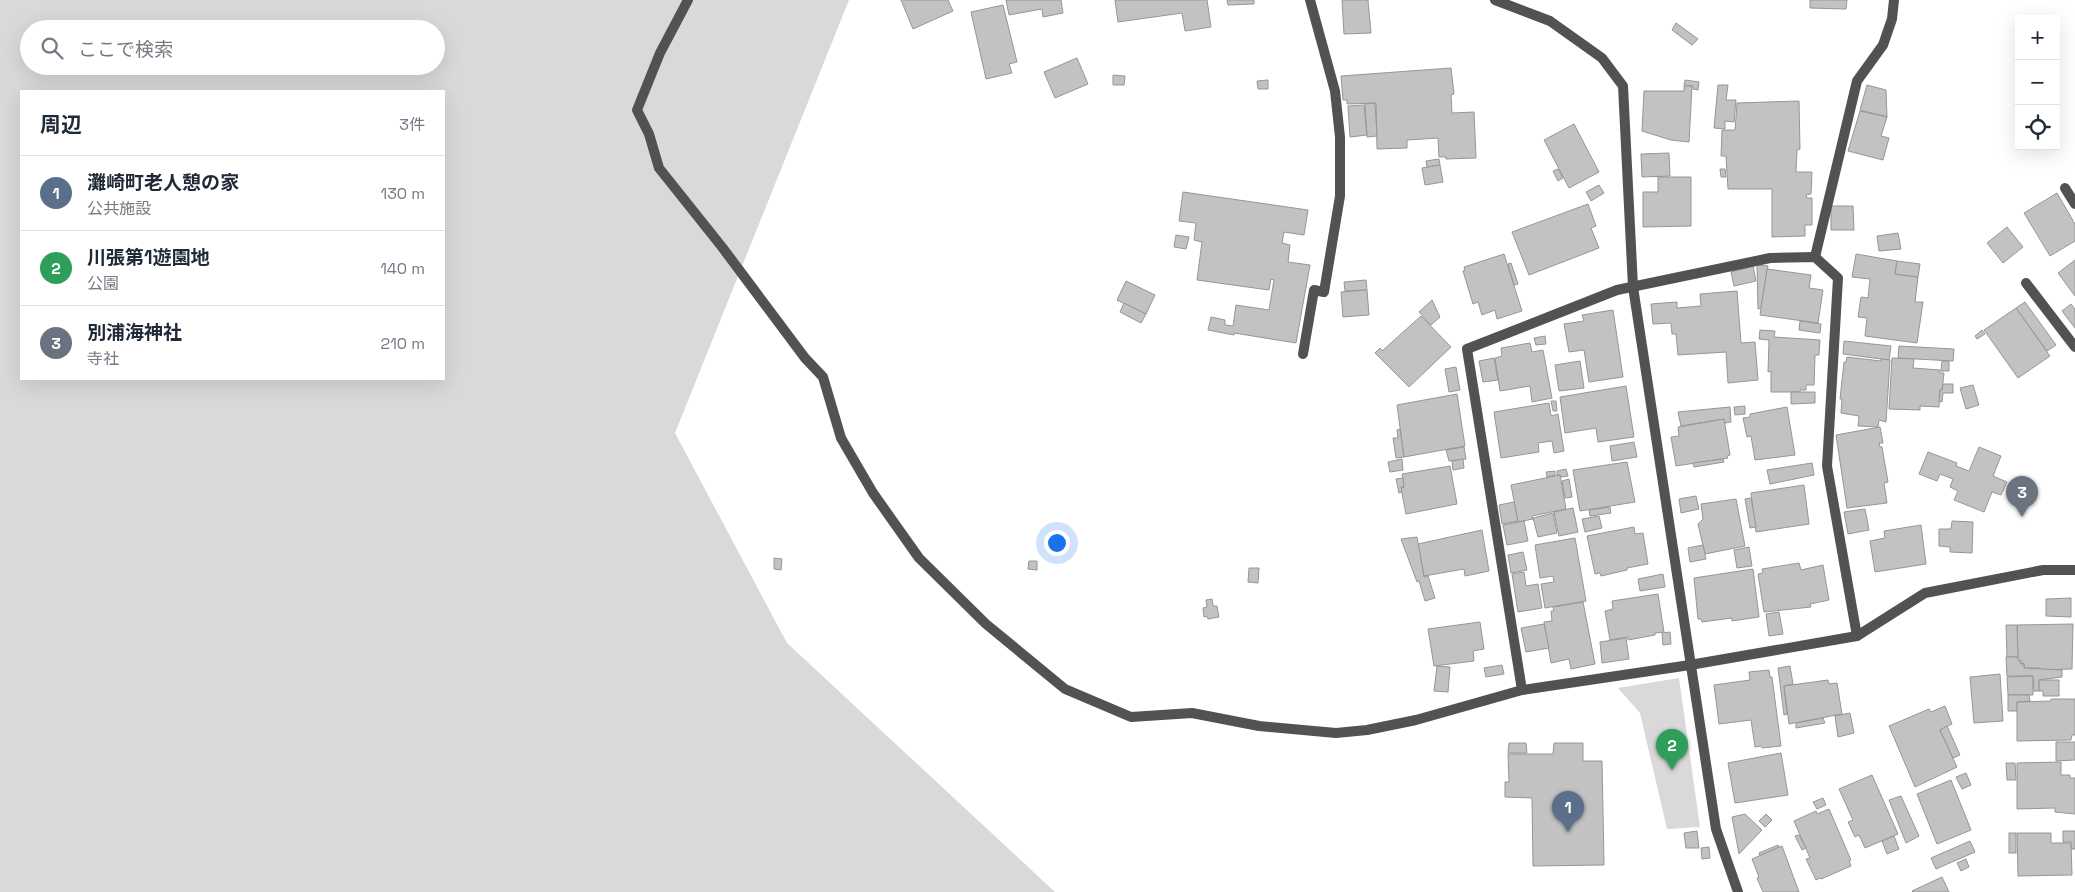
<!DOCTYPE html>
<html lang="ja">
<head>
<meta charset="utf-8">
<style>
  body { margin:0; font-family:"Space Grotesk","Noto Sans JP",sans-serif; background:#f2f2f3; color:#1f2937 }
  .controls { position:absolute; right:15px; top:15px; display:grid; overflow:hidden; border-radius:0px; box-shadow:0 5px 20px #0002 }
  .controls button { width:45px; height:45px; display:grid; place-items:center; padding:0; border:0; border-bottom:1px solid #e0e1e3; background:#fff; color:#1f2937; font:25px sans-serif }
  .you { position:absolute; left:1056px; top:542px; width:18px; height:18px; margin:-12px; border:4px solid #fff; border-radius:50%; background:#1a73e8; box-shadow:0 0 0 8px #1a73e833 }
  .badge { display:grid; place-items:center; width:32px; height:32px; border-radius:50%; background:#7c3aed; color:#fff; font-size:16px; font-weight:700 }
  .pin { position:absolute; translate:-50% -41px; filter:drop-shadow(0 1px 2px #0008) }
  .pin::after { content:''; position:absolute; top:26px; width:18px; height:15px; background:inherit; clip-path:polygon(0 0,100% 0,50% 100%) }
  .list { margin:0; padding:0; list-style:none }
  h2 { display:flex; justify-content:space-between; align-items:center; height:65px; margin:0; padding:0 20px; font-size:21px }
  h2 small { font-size:16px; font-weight:400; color:#747a83 }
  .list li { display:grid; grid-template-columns:32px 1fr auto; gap:15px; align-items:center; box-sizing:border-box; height:75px; padding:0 20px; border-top:1px solid #e0e1e3 }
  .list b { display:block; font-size:19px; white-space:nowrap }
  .list p { margin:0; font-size:16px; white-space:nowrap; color:#747a83 }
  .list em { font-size:16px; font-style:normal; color:#747a83 }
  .icon { flex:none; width:28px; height:28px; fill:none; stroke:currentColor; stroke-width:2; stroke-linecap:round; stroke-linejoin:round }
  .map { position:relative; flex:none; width:2075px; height:892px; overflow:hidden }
  .search { position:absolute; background:#fff; box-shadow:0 5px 20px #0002; left:20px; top:20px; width:425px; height:55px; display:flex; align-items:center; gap:12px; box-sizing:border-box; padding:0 18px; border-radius:28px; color:#747a83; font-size:19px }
  .panel { position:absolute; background:#fff; box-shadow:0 5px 20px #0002; left:20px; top:90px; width:425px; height:290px; border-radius:0px }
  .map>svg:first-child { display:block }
</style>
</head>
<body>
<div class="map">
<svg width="2075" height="892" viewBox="0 0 2075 892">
  <rect width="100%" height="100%" fill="#fff"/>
  <!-- green -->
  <g fill="#d9d9d9" fill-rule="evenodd">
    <path d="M0,0h849l-174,433 112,210 268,249h-1055zM29,29h407v37h-407zM21,91h423v288h-423z"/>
    <polygon points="1679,678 1700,827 1667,829 1640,713 1618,688"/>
  </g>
  <!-- building -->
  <g fill="#c2c2c2" stroke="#969696">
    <polygon points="901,0 948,0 953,11 913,29"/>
    <polygon points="1006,0 1061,0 1063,13 1043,17 1042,9 1009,15"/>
    <polygon points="1115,0 1207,0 1211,27 1185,31 1182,13 1118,22"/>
    <polygon points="1227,0 1254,0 1254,4 1228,5"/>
    <polygon points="1342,0 1368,0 1371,33 1344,34"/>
    <polygon points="1810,0 1847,0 1846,9 1810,8"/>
    <polygon points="1003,5 1017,62 1009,64 1012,73 986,79 971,12"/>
    <polygon points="1676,23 1698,39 1692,45 1672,30"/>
    <polygon points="1077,58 1088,84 1055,98 1044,72"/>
    <polygon points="1451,68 1454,94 1451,95 1452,113 1474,112 1476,158 1446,159 1446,157 1439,157 1438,138 1407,140 1407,148 1377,149 1376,103 1347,104 1347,100 1343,100 1341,76"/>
    <polygon points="1113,75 1125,76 1124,85 1113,85"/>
    <polygon points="1268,80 1268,89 1258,89 1257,81"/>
    <polygon points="1685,80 1699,82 1698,90 1693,89 1693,86 1684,85"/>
    <polygon points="1718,85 1728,85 1726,100 1736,100 1734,122 1725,121 1725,129 1714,128"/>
    <polygon points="1867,85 1886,90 1887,117 1860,110"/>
    <polygon points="1684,86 1692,86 1689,142 1671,140 1642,131 1644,91 1684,91"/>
    <polygon points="1799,101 1800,149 1797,150 1796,172 1812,172 1811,194 1806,195 1807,198 1812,198 1812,225 1805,225 1805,236 1772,237 1772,189 1728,189 1726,156 1721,156 1722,130 1735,130 1737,103"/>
    <polygon points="1375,103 1377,136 1367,137 1365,104"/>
    <polygon points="1364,105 1367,135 1350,137 1348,106"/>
    <polygon points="1860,111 1887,117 1881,136 1889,138 1883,160 1848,151"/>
    <polygon points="1574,124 1599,172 1569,188 1544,140"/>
    <polygon points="1669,153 1670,176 1642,177 1641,154"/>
    <polygon points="1439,159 1440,165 1427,167 1426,161"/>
    <polygon points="1440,165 1443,182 1425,185 1422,168"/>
    <polygon points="1558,169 1563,178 1558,181 1553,171"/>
    <polygon points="1720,169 1725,169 1726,177 1721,177"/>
    <polygon points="1658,177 1691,177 1691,226 1643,227 1643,192 1658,192"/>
    <polygon points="1599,185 1604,193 1591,201 1586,192"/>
    <polygon points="1183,192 1308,210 1304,235 1284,232 1282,243 1290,245 1288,262 1310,265 1296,343 1234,333 1234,335 1208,330 1211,317 1225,320 1225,325 1233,326 1236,305 1269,310 1274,280 1271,279 1269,290 1197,280 1202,242 1194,240 1196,223 1179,221"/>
    <polygon points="2057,193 2075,224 2075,241 2050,256 2024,213"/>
    <polygon points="1588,204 1596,226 1591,228 1599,248 1529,275 1512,232"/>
    <polygon points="1831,206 1853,206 1854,230 1831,230"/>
    <polygon points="2007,227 2023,247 2003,263 1987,243"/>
    <polygon points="1898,233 1901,249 1879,251 1877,236"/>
    <polygon points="1176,235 1189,237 1186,249 1174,247"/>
    <polygon points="1504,254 1522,311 1497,319 1495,310 1482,315 1478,302 1473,304 1463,271 1465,270 1464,267"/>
    <polygon points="1856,254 1897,261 1895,274 1918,277 1915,302 1923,302 1917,343 1865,336 1867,318 1858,317 1861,297 1868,298 1870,279 1852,277"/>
    <polygon points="2075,260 2075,296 2058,273"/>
    <polygon points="1897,261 1920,264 1918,277 1895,274"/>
    <polygon points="1511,263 1518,284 1514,285 1508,264"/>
    <polygon points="1757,265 1768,266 1761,308 1758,309"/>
    <polygon points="1753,266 1756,281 1734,286 1731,272"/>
    <polygon points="1767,269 1811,275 1809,288 1823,290 1818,323 1760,315"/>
    <polygon points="1366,280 1367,290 1345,291 1344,282"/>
    <polygon points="1126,281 1155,295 1146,314 1117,300"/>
    <polygon points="1367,290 1369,315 1343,317 1341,292"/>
    <polygon points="1737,291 1741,343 1755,342 1758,380 1728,383 1726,352 1678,355 1676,334 1672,334 1671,323 1653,324 1651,304 1677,302 1677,308 1701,306 1700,294"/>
    <polygon points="1432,300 1440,317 1431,325 1419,312"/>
    <polygon points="2025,302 2056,345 2047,351 2016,308"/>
    <polygon points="1124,303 1146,314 1141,323 1120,312"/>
    <polygon points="2071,304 2075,309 2075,328 2062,311"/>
    <polygon points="2016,308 2050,356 2018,378 1984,330"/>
    <polygon points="1613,310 1623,377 1589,382 1584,350 1569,352 1564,324 1584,321 1582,315"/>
    <polygon points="1421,316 1451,347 1409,387 1375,353 1380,348 1382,351"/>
    <polygon points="1800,321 1821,324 1820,333 1799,330"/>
    <polygon points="1760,330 1775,331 1774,337 1820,340 1819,355 1815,355 1814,385 1806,385 1806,390 1800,390 1800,392 1771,392 1771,371 1768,372 1769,340 1759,339"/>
    <polygon points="1982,330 1985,334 1977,339 1975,336"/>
    <polygon points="1545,336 1546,344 1536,345 1534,338"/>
    <polygon points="1844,341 1891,346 1889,360 1843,354"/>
    <polygon points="1530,343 1532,352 1543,350 1552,398 1532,402 1530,386 1500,391 1495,358 1502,356 1501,348"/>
    <polygon points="1899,346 1954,349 1953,361 1898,358"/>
    <polygon points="1847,357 1881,361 1881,359 1890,360 1886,422 1879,420 1878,427 1858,426 1859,416 1841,413 1842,399 1840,399 1844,362 1846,362"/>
    <polygon points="1494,358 1498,380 1483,382 1479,361"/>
    <polygon points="1892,358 1914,359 1913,368 1940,370 1940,373 1944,373 1942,390 1940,390 1939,407 1920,406 1920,410 1889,409"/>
    <polygon points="1580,361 1584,388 1559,391 1555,365"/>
    <polygon points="1942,361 1949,361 1949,371 1941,371"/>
    <polygon points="1456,367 1460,390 1449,392 1445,369"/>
    <polygon points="1943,384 1953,384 1953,393 1943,393 1942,402 1939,401 1940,391 1942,390"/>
    <polygon points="1973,385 1979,405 1966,409 1960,388"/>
    <polygon points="1626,386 1634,437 1598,442 1596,428 1565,433 1560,397"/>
    <polygon points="1791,392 1815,392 1815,403 1791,404"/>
    <polygon points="1457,394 1465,446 1404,457 1397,405"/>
    <polygon points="1551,401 1556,401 1557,411 1553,411"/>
    <polygon points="1549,403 1551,416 1558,414 1564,451 1554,453 1552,441 1538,443 1539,452 1501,458 1494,412"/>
    <polygon points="1745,406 1745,414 1735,415 1734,407"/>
    <polygon points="1730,407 1731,422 1725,423 1724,419 1681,426 1678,412"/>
    <polygon points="1787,407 1795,455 1755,460 1751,436 1747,437 1743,418 1750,417 1750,414"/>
    <polygon points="1724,419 1730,455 1727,456 1728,458 1676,466 1671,437 1679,436 1678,427"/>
    <polygon points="1880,427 1883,443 1879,443 1880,447 1882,447 1888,482 1884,483 1887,503 1847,508 1836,435"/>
    <polygon points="1400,429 1404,457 1396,458 1393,438 1398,438 1397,430"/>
    <polygon points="1634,442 1637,457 1612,461 1610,446"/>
    <polygon points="1464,447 1466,459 1449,461 1446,450"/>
    <polygon points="1979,447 2001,456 1993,476 2007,482 2001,495 1992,492 1984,512 1954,500 1958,491 1950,487 1953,479 1940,474 1937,481 1919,474 1928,452 1957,463 1956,466 1969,471"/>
    <polygon points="1402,459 1403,470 1390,472 1388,462"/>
    <polygon points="1463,459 1464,468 1453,470 1452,461"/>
    <polygon points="1723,459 1724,462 1694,467 1693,463"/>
    <polygon points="1627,462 1635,502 1580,511 1573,470"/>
    <polygon points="1812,463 1814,475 1770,484 1767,470"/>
    <polygon points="1450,466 1457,504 1406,514 1401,488 1404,487 1402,474"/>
    <polygon points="1566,469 1568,476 1561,477 1560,475 1557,475 1557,471"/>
    <polygon points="1555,471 1555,475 1547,477 1546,472"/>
    <polygon points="1560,475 1566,509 1532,516 1533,519 1518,522 1511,485"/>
    <polygon points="1403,478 1404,487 1401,487 1402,492 1399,493 1396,479"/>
    <polygon points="1569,479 1572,497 1565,498 1562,481"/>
    <polygon points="1804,485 1809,524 1756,532 1751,493"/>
    <polygon points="1696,496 1699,509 1681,513 1679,499"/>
    <polygon points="1751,498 1756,527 1750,528 1745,499"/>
    <polygon points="1736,499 1745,546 1705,554 1698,524 1703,519 1701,504"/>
    <polygon points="1514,502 1518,521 1502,524 1499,505"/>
    <polygon points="1610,507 1611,513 1590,516 1589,510"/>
    <polygon points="1573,508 1578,532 1559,536 1554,512"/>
    <polygon points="1865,509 1869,530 1848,534 1844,512"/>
    <polygon points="1553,513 1557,533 1538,537 1533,518"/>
    <polygon points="1599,516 1602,528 1585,532 1582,519"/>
    <polygon points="1524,521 1528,541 1507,545 1503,525"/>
    <polygon points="1952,521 1973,522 1972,553 1950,552 1950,547 1939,546 1939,529 1951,529"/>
    <polygon points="1921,525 1926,564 1875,572 1870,541 1885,538 1884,531"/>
    <polygon points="1634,527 1635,534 1643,533 1648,564 1627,568 1627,570 1601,576 1600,573 1595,574 1587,536"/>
    <polygon points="1482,530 1489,571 1465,576 1464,569 1424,576 1418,544"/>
    <polygon points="1417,537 1424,577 1428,576 1435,598 1425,601 1419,581 1417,582 1401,539"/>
    <polygon points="1575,538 1586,601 1545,608 1541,584 1554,582 1553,576 1540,578 1535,545"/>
    <polygon points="1703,545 1706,559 1690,562 1688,548"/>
    <polygon points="1749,547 1752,566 1737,568 1734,550"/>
    <polygon points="1523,552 1527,570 1511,573 1508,555"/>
    <polygon points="774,558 782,559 781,570 774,569"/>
    <polygon points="1029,561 1037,561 1037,570 1028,569"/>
    <polygon points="1799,563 1801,570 1823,565 1829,600 1810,604 1811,607 1764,612 1758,574 1763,573 1762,569"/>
    <polygon points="1249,568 1259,568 1258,583 1248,582"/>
    <polygon points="1753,569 1759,617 1732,621 1732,618 1702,622 1701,619 1698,619 1694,578"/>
    <polygon points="1524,572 1526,586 1538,584 1542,608 1518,612 1512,574"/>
    <polygon points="1663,574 1665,587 1640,591 1638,579"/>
    <polygon points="1658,594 1664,632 1655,633 1655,635 1628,640 1628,637 1610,640 1605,611 1613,609 1612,601"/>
    <polygon points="2071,598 2071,617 2046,616 2046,599"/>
    <polygon points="1212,599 1213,606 1217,606 1219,617 1208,619 1207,616 1204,617 1203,608 1207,607 1206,600"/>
    <polygon points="1583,602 1595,664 1571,669 1569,659 1551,663 1544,622 1552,621 1551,611 1554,611 1553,607"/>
    <polygon points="1779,612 1783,634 1769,636 1766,614"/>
    <polygon points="1480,622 1484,649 1473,651 1474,661 1434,666 1428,629"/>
    <polygon points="1544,624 1549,648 1526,652 1521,628"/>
    <polygon points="2073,624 2072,669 2040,670 2040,668 2024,668 2024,663 2021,664 2021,660 2018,661 2017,625"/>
    <polygon points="2006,625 2017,625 2018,657 2007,657"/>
    <polygon points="1670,632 1671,644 1663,645 1662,633"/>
    <polygon points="1626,638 1629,659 1602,663 1600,642"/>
    <polygon points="2006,657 2017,657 2021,664 2024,664 2024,668 2062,670 2062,677 2039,680 2039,691 2034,691 2033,676 2007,676"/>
    <polygon points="1502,665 1504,674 1486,677 1484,668"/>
    <polygon points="1437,666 1450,667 1448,692 1434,691"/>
    <polygon points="1790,666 1793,684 1784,686 1787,714 1784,715 1778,668"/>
    <polygon points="1769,670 1770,677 1772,677 1781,746 1762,748 1761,746 1755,747 1751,720 1719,724 1714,685 1750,680 1749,672"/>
    <polygon points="2000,674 2003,721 1974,723 1970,677"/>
    <polygon points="2033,676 2033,695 2008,695 2007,677"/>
    <polygon points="1828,680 1829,684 1837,683 1842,714 1789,724 1784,686"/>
    <polygon points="2039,680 2059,680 2059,696 2043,696 2043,691 2039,691"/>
    <polygon points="2008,695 2029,695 2030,701 2017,702 2017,711 2008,711"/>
    <polygon points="2051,699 2075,699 2075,735 2072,735 2071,740 2017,741 2017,702 2051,701"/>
    <polygon points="1945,706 1952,724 1940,730 1957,767 1915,787 1889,726 1929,709 1931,712"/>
    <polygon points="1850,713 1854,733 1838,737 1835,716"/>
    <polygon points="1823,718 1825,723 1796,728 1796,723"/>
    <polygon points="1947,726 1960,755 1953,758 1940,730"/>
    <polygon points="2056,742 2075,742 2075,760 2056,761"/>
    <polygon points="1509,743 1526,743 1527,753 1508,753"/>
    <polygon points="1554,743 1583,743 1583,761 1602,761 1604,865 1533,866 1532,798 1505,797 1505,782 1509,782 1508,754 1553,754"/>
    <polygon points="1781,753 1788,795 1735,803 1728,763"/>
    <polygon points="2061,762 2061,775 2070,775 2070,778 2075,778 2075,814 2055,812 2055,808 2017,809 2017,763"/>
    <polygon points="2006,763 2015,763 2016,780 2007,780"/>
    <polygon points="1966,773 1971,785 1962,789 1956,777"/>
    <polygon points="1872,775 1898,834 1865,848 1859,835 1855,837 1848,822 1853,820 1839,789"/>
    <polygon points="1951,780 1971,830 1937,844 1917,794"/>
    <polygon points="1901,796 1919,836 1906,843 1889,800"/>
    <polygon points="1823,798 1826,805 1817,809 1813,802"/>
    <polygon points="1829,809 1851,860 1849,861 1851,866 1821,879 1820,878 1816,880 1806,859 1810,858 1794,821 1816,811 1817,814"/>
    <polygon points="1745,814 1762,830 1739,854 1732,817"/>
    <polygon points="1766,814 1772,820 1765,827 1759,821"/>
    <polygon points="1697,831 1699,848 1686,848 1684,833"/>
    <polygon points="2063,831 2075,831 2075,849 2071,849 2072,842 2063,842"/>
    <rect x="2009" y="833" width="7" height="20"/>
    <polygon points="2017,833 2051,833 2051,843 2071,843 2072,875 2018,876"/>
    <polygon points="1799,835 1806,848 1802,850 1795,836"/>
    <polygon points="1894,836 1899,849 1887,854 1882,841"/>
    <polygon points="1970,841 1975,852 1936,869 1931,858"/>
    <polygon points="1778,845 1779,847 1760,856 1759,853"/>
    <polygon points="1782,846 1799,892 1763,892 1757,878 1759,877 1752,859"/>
    <polygon points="1709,847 1710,858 1702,859 1701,848"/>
    <polygon points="1966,859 1969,867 1961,871 1957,863"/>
    <polygon points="1942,877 1949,892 1913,892 1912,891"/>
  </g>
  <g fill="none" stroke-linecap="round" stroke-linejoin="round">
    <!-- street -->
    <g stroke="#525252" stroke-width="10">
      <polyline points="688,0 660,53 637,110 649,134 659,168 722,247 805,358 823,377 841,438 873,493 919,558 986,624 1065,689 1131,717 1192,713 1259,726 1336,733 1367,730 1416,720 1522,690 1690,665 1857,636 1925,593 2043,570 2075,570"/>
      <polyline points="1495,0 1550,21 1602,58 1623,86 1633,287 1716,829 1738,892"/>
      <polyline points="2065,188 2075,204"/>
      <polyline points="1815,257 1857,81 1883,45 1892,19 1894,0"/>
      <polyline points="2026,283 2075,347"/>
      <polyline points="1303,354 1314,290 1324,292 1340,196 1340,137 1335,91 1310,0"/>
      <polyline points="1522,690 1467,349 1617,290 1770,258 1815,257 1838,278 1827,466 1857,636"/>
    </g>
  </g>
</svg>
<div class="controls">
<button>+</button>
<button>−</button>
<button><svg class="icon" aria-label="locate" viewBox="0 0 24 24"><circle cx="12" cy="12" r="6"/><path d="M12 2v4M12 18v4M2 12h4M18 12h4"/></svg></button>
</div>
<div class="you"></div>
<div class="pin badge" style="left:1568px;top:832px;background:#5c6f8a">1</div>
<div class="pin badge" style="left:1672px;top:770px;background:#2e9e5b">2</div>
<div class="pin badge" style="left:2022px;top:517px;background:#6b7280">3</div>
<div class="search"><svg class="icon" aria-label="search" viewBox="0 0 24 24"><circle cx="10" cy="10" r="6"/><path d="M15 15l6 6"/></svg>ここで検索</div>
<section class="panel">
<h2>周辺<small>3件</small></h2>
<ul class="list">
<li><span class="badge" style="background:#5c6f8a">1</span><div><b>灘崎町老人憩の家</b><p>公共施設</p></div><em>130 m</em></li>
<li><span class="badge" style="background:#2e9e5b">2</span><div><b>川張第1遊園地</b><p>公園</p></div><em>140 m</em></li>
<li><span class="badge" style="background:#6b7280">3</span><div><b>別浦海神社</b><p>寺社</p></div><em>210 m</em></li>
</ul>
</section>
</div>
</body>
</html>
